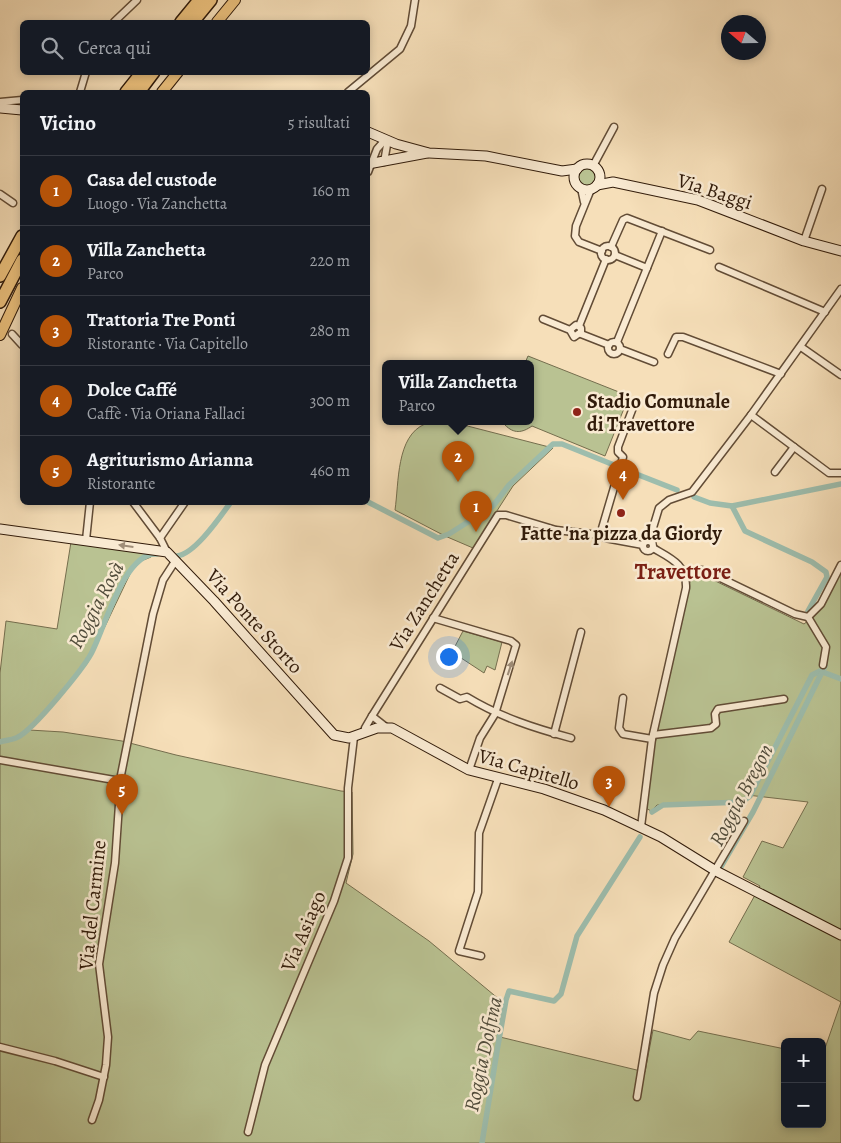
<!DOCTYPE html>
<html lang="it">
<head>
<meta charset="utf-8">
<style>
  body { margin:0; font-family:Alegreya,serif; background:#242831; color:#f1f3f6 }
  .controls { position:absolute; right:15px; bottom:15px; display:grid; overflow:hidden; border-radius:8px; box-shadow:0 2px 8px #0003 }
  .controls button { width:45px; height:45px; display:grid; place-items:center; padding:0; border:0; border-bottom:1px solid #363941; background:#171b24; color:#f1f3f6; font:25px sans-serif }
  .compass { position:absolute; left:721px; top:15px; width:45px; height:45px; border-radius:50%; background:#171b24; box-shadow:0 2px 8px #0003; rotate:290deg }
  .you { position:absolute; left:448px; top:656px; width:18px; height:18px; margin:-12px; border:4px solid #fff; border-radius:50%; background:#1a73e8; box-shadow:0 0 0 8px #1a73e833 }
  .badge { display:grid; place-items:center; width:32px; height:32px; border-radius:50%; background:#b45309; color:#fff; font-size:16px; font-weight:700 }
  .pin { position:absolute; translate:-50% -41px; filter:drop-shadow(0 1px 2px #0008) }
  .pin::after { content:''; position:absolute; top:26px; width:18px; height:15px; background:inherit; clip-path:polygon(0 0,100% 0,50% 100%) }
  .popup { position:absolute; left:382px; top:360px; width:152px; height:65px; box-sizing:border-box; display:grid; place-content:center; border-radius:8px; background:#171b24; filter:drop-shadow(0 1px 4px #0005); font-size:16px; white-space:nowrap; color:#9ea1a6 }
  .popup b { font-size:19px; color:#f1f3f6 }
  .popup::after { content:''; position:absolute; left:50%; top:100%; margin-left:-10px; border:10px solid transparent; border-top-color:#171b24 }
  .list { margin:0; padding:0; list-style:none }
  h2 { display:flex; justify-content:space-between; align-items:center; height:65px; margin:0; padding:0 20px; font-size:21px }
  h2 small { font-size:16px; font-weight:400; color:#9ea1a6 }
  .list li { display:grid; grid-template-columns:32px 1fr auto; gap:15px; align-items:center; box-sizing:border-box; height:70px; padding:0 20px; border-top:1px solid #363941 }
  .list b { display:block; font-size:19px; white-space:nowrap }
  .list p { margin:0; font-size:16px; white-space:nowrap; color:#9ea1a6 }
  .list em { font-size:16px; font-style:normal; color:#9ea1a6 }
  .icon { flex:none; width:28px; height:28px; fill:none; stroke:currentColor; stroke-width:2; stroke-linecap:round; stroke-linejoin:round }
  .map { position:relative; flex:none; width:841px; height:1143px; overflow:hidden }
  .search { position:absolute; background:#171b24; box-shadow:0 2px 8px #0003; left:20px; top:20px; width:350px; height:55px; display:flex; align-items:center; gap:12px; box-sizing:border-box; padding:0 18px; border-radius:8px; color:#9ea1a6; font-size:19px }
  .panel { position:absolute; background:#171b24; box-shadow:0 2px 8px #0003; left:20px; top:90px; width:350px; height:415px; border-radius:8px }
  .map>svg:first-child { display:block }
</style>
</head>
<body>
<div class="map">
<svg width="841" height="1143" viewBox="0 0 841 1143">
  <rect width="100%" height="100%" fill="#f6dfb9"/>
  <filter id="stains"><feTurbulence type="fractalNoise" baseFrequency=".004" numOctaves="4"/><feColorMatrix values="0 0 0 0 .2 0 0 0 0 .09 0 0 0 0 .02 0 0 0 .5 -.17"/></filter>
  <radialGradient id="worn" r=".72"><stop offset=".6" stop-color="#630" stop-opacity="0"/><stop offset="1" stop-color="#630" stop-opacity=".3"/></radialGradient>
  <!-- green -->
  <g fill="#b9c292" stroke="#756e4e">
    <circle cx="587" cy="177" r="9"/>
    <path d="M528,356l101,40 -24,60 -73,-30c-10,7 -18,8 -27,-1v-4h25v-58h-5z"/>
    <path d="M448,421l105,27 -40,38 -40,62 -28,-12 -50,-26c4,-27 1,-74 30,-86 6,-3 16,-2 23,-3z"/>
    <path d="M71,542l78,8 2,7 -10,4 -10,11 -44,92 -58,66 34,2 59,9 54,14 165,36 11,1 1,62 -7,29 83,58 77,64 -6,32 145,35 8,-42 37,10 8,-9 87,18v75h37v-67l19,-55 -112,-60 31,-56 -17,-9 19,-36 21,7 25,-46 -61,-7 -8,8 -82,2 -6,6 -7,-4 11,-69 57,-13 -56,6 29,-141c5,-9 9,-15 20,-14l99,48 5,-4 32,-56v579h-841v-470l6,-52 51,8z"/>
    <polygon points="463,631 502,642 495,670 487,666 484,673 452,652"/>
  </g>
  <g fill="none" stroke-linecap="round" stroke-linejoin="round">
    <!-- canal -->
    <g stroke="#9dbdad" stroke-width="5.5">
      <polyline points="626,470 677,490"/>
      <polyline points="694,497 710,503 732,506 841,484"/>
      <polyline points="368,502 438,538 449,534 493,506 509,485 553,444 562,444 614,465"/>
      <polyline points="732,506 745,531 812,562 826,572 827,577 808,611"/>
      <path d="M177,556c18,-2 43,-39 54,-54"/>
      <path d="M0,742c6,-2 13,-2 18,-5 16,-8 64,-67 73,-83 13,-23 33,-103 66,-100"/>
      <polyline points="652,812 663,805 742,802 750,796 812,675 820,671 841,679"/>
      <polyline points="723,872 719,870 753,812 825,666"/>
      <polyline points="482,1143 497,1051 506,1000 509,991 554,1001 561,994 577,936 640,837"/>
    </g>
    <defs>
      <g id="street">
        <polyline points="114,22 137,0"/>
        <polyline points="80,92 86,72"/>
        <polyline points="348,92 400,49 411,26 415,0"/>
        <polyline points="0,102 22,100"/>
        <polyline points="384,162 387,145 385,140"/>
        <polyline points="593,166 614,127"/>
        <polyline points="368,172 377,149 385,140"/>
        <polyline points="581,188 584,202"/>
        <polyline points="591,189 576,226 575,236 579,242 602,251"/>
        <polyline points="0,194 13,203"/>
        <polyline points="804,241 822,189"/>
        <circle cx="608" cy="253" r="7"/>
        <polyline points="611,247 623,220 627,218 710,250"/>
        <polyline points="615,255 647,268"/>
        <polyline points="719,267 825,312"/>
        <polyline points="543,319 570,330 574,337 581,332 581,328 576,325 570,330"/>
        <polyline points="579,326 606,259"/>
        <polyline points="12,334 22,345"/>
        <polyline points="581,334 609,345"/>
        <polyline points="617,342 662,231"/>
        <circle cx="614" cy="348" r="6"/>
        <polyline points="801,347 841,375"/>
        <polyline points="620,349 654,362"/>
        <polyline points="668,354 676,337 683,337 781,374"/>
        <polyline points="751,415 829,473 841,473"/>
        <polyline points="775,472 794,447"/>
        <polyline points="133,502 160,538 167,552"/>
        <polyline points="600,535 623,457 618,452 618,447 634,405"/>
        <polyline points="160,538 185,502"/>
        <polyline points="86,540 90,502"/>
        <circle cx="648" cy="546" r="5"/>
        <polyline points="649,541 659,508 669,500 692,492 751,415 841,289"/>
        <polyline points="684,574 701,570 706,571 795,614 808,617 821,604 841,565"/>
        <polyline points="808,617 826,647 823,665"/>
        <polyline points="433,618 511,641 516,645 495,714 480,738 469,770"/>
        <path d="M440,688l20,11 7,-2c33,20 67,31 104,41"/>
        <polyline points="623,698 619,728 623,734 652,739"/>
        <polyline points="372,716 386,727"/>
        <polyline points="366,731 365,728 372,716 498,515 506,515 556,530 600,535 605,538 643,545"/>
        <polyline points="554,734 581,632"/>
        <polyline points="653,735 711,728 716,724 715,714 718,709 784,699"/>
        <polyline points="0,760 120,781"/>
        <path d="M641,827l11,-88 34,-151c1,-24 -16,-30 -33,-40"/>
        <polyline points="481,956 459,951 478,892 479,833 498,779"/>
        <polyline points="0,1047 55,1061 104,1077"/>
        <polyline points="637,1097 654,993 663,965 675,938 744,821"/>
        <polyline points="92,1120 99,1100 106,1065 108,1037 99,964 115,863 121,775 153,614 163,580 176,560"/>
        <polyline points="248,1132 265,1065 334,901 348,858 348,788 354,737"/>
      </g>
      <g id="secondary">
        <polyline points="0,108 22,110"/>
        <polyline points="368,132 396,144 429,153 486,156 562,171 577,169"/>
        <polyline points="368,164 427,153"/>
        <circle cx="587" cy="177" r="13"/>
        <polyline points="597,185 613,182 698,200 804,241 841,251"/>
        <polyline points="0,529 167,552 214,601 334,735 349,738 377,728 392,728 469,770 544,789 604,810 661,837 716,871 841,935"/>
      </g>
      <g id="primary">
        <polyline points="217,22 235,0"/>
        <polyline points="162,92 178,72"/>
        <polyline points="0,335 22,288"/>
      </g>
      <g id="highway">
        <polyline points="181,22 199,0"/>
        <polyline points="193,22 211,0"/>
        <polyline points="126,92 142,72"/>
        <polyline points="139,92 154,72"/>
        <polyline points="0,276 22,236"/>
        <polyline points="0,302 22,260"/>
      </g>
    </defs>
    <!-- street casing -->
    <use href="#street" stroke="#624c36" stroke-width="9"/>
    <!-- secondary casing -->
    <use href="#secondary" stroke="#311b0a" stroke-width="11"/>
    <!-- primary casing -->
    <use href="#primary" stroke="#311b0a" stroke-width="12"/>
    <!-- highway casing -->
    <use href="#highway" stroke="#311b0a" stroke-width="14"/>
    <!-- street -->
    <use href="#street" stroke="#f9ead2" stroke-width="6"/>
    <!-- secondary -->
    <use href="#secondary" stroke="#f9ead2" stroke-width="9"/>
    <!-- primary -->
    <use href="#primary" stroke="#ebc07c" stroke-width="10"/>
    <!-- highway -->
    <use href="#highway" stroke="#ebc07c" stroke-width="11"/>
  </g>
  <!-- one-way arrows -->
  <defs><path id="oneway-solid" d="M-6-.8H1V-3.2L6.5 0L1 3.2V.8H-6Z" transform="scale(1.25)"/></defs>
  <g fill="#9f8d78">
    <use href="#oneway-solid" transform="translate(126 546) rotate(-172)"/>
    <use href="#oneway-solid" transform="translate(510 668) rotate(-72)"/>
  </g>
  <!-- markers -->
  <g fill="#8f2418" stroke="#f9ead2" stroke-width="2">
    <circle cx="577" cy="412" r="5"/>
    <circle cx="621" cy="513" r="5"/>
  </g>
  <g text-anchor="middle" stroke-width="5" stroke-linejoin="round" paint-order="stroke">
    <!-- street labels -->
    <g font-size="20" fill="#311b0a" stroke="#f9ead2">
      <text transform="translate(715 191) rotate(18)" y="7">Via Baggi</text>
      <text transform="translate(424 601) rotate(-58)" y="7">Via Zanchetta</text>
      <text transform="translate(255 621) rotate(48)" y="7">Via Ponte Storto</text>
      <text transform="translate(529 769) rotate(16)" y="7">Via Capitello</text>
      <text transform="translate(92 905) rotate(-84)" y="7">Via del Carmine</text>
      <text transform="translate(303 931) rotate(-67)" y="7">Via Asiago</text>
    </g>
    <!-- poi labels -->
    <g font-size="20" font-weight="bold" fill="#311b0a" stroke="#f9ead2" text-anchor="start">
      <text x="587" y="408">Stadio Comunale<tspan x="587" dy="23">di Travettore</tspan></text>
      <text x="621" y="540" text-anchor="middle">Fatte 'na pizza da Giordy</text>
    </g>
    <!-- water labels -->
    <g font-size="21" font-style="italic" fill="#514c3b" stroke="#f9ead2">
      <text transform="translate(96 605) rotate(-62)" y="7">Roggia Rosà</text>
      <text transform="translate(741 795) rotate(-62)" y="7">Roggia Bregon</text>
      <text transform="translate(483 1054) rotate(-78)" y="7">Roggia Dolfina</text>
    </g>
    <!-- quarter labels -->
    <g font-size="22" font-weight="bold" fill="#7a1f14" stroke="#f9ead2">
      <text x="683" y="579">Travettore</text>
    </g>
  </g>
  <rect width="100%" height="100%" filter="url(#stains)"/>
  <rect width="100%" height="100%" fill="url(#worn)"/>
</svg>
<div class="controls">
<button>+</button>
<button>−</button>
</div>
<svg class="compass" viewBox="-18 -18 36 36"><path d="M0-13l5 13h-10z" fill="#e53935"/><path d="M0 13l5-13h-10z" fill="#9ea1a6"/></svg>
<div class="you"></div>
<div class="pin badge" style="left:476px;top:532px">1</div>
<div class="pin badge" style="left:458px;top:482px">2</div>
<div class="popup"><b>Villa Zanchetta</b>Parco</div>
<div class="pin badge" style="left:609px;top:807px">3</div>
<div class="pin badge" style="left:623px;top:500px">4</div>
<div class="pin badge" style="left:122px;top:815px">5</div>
<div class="search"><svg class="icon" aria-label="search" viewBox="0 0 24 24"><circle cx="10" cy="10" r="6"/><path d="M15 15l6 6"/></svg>Cerca qui</div>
<section class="panel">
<h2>Vicino<small>5 risultati</small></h2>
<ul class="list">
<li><span class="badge">1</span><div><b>Casa del custode</b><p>Luogo · Via Zanchetta</p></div><em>160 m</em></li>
<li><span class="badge">2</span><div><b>Villa Zanchetta</b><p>Parco</p></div><em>220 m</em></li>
<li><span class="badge">3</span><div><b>Trattoria Tre Ponti</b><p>Ristorante · Via Capitello</p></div><em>280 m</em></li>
<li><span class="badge">4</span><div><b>Dolce Caffé</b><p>Caffè · Via Oriana Fallaci</p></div><em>300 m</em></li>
<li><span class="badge">5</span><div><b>Agriturismo Arianna</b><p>Ristorante</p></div><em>460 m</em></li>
</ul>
</section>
</div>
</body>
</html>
